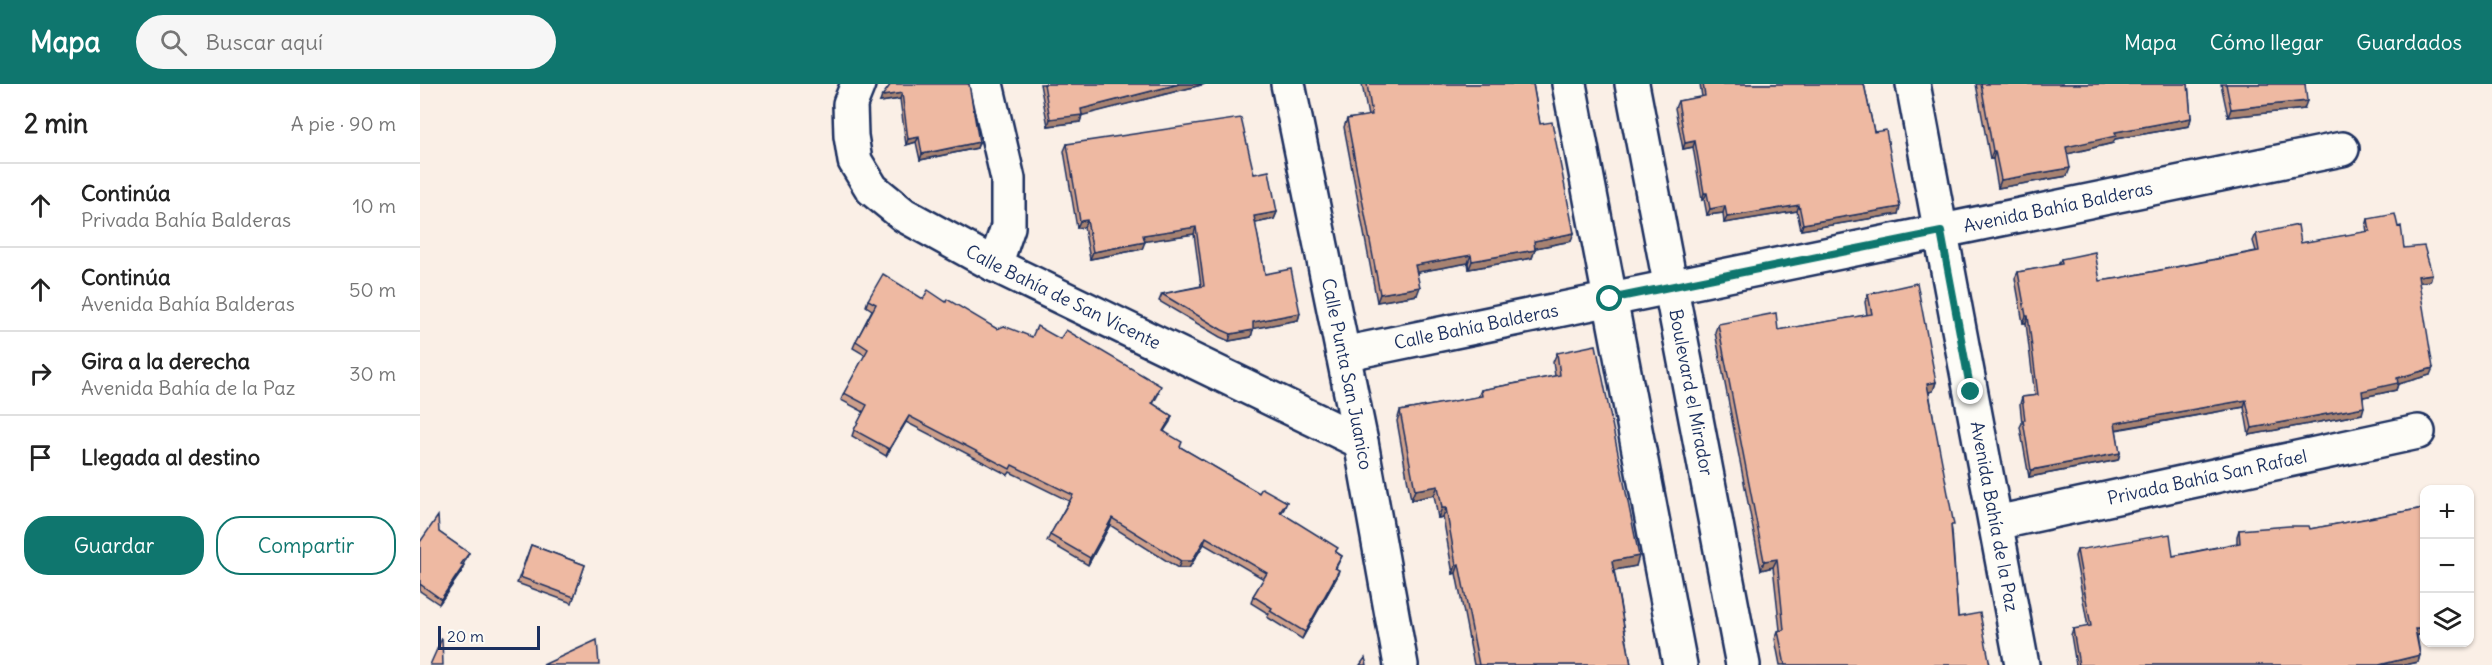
<!DOCTYPE html>
<html lang="es">
<head>
<meta charset="utf-8">
<style>
  body { margin:0; font-family:Delius,sans-serif; background:#f6f6f6; color:#222 }
  .controls { position:absolute; right:18px; bottom:18px; display:grid; overflow:hidden; border-radius:12px; box-shadow:0 2px 4px #0004 }
  .controls button { width:54px; height:54px; display:grid; place-items:center; padding:0; border:0; border-bottom:2px solid #e0e0e0; background:#fff; color:#222; font:30px sans-serif }
  .scale { position:absolute; left:18px; bottom:15px; width:102px; box-sizing:border-box; padding-left:6px; border:3px solid #1b2f5e; border-top:0; font-size:16px; line-height:21px; white-space:nowrap; color:#1b2f5e; -webkit-text-stroke:4px #fdfcf7; paint-order:stroke }
  .stop { position:absolute; width:18px; height:18px; margin:-14px; border:4px solid #0f766e; border-radius:50%; background:#fff }
  .stop.end { background:#0f766e; border-color:#fff; box-shadow:0 2px 6px #0008 }
  .list { margin:0; padding:0; list-style:none }
  h2 { display:flex; justify-content:space-between; align-items:center; height:78px; margin:0; padding:0 24px; font-size:26px }
  h2 small { font-size:20px; font-weight:400; color:#767676 }
  .list li { display:grid; grid-template-columns:39px 1fr auto; gap:18px; align-items:center; box-sizing:border-box; height:84px; padding:0 24px; border-top:2px solid #e0e0e0 }
  .list b { display:block; font-size:22px; white-space:nowrap }
  .list p { margin:0; font-size:20px; white-space:nowrap; color:#767676 }
  .list em { font-size:20px; font-style:normal; color:#767676 }
  .actions { display:flex; gap:12px; padding:18px 24px }
  .actions a { flex:1; padding:14px 0; border:2px solid #0f766e; border-radius:24px; text-align:center; font-size:21px; color:#0f766e }
  .actions .main { background:#0f766e; color:#fff }
  .icon { flex:none; width:33px; height:33px; fill:none; stroke:currentColor; stroke-width:2; stroke-linecap:round; stroke-linejoin:round }
  .map { position:relative; flex:none; width:2072px; height:581px; overflow:hidden }
  header { display:flex; align-items:center; gap:36px; box-sizing:border-box; height:84px; padding:0 30px; background:#0f766e; color:#fff }
  header strong { font-size:28px }
  nav { display:flex; gap:33px; margin-inline-start:auto; font-size:21px }
  .search { width:420px; height:54px; background:#f6f6f6; display:flex; align-items:center; gap:15px; box-sizing:border-box; padding:0 21px; border-radius:33px; color:#767676; font-size:22px }
  main { display:flex }
  aside { flex:1; background:#fff }
  .map>svg:first-child { display:block }
</style>
</head>
<body>
<header>
<strong>Mapa</strong>
<div class="search"><svg class="icon" aria-label="search" viewBox="0 0 24 24"><circle cx="10" cy="10" r="6"/><path d="M15 15l6 6"/></svg>Buscar aquí</div>
<nav><a>Mapa</a><a>Cómo llegar</a><a>Guardados</a></nav>
</header>
<main>
<aside>
<h2>2 min<small>A pie · 90 m</small></h2>
<ul class="list">
<li><svg class="icon" aria-label="ahead" viewBox="0 0 24 24"><path d="M12 20V5M6 11l6-6 6 6"/></svg><div><b>Continúa</b><p>Privada Bahía Balderas</p></div><em>10 m</em></li>
<li><svg class="icon" aria-label="ahead" viewBox="0 0 24 24"><path d="M12 20V5M6 11l6-6 6 6"/></svg><div><b>Continúa</b><p>Avenida Bahía Balderas</p></div><em>50 m</em></li>
<li><svg class="icon" aria-label="right" viewBox="0 0 24 24"><path d="M7 20v-9h11M14 6l5 5-5 5"/></svg><div><b>Gira a la derecha</b><p>Avenida Bahía de la Paz</p></div><em>30 m</em></li>
<li><svg class="icon" aria-label="arrive" viewBox="0 0 24 24"><path d="M6 21V4h12l-3 4 3 4H6"/></svg><div><b>Llegada al destino</b></div></li>
</ul>
<div class="actions"><a class="main">Guardar</a><a>Compartir</a></div>
</aside>
<div class="map">
<svg width="2072" height="581" viewBox="0 0 2072 581">
  <rect width="100%" height="100%" fill="#faefe6"/>
  <filter id="ink" filterUnits="userSpaceOnUse"><feTurbulence type="fractalNoise" baseFrequency=".0167" numOctaves="2"/><feDisplacementMap in="SourceGraphic" scale="12" xChannelSelector="R" yChannelSelector="G"/><feConvolveMatrix kernelMatrix="1 2 1 2 8 2 1 2 1" color-interpolation-filters="sRGB"/></filter>
  <g filter="url(#ink)">
    <g fill="none" stroke-linecap="round" stroke-linejoin="round">
      <defs>
        <g id="street">
          <path id="s1" d="M438,0l-8,20 1,32 4,25 17,28 32,26 91,50 366,177"/>
          <polyline points="566,0 588,95 588,143 575,181"/>
          <path id="s2" d="M868,0l73,358 40,223"/>
          <path id="s3" d="M1493,0l109,581"/>
          <path id="s4" d="M923,270l999,-205"/>
          <path id="s5" d="M1576,439l422,-91"/>
        </g>
        <g id="secondary">
          <polyline points="1149,0 1260,581"/>
          <path id="s6" d="M1212,0l111,581"/>
        </g>
      </defs>
      <!-- street casing -->
      <use href="#street" stroke="#1b2f5e" stroke-width="38"/>
      <!-- secondary casing -->
      <use href="#secondary" stroke="#1b2f5e" stroke-width="38"/>
      <!-- street -->
      <use href="#street" stroke="#fdfcf7" stroke-width="33"/>
      <!-- secondary -->
      <use href="#secondary" stroke="#fdfcf7" stroke-width="33"/>
    </g>
    <!-- wall -->
    <g fill="#cd9f8b" stroke="#1b2f5e" stroke-width="1.5">
      <polygon points="471,0 559,58 557,64 500,76 496,58 486,61 480,15 460,18"/>
      <polygon points="620,0 785,0 662,31 660,38 628,42"/>
      <polygon points="942,0 1113,0 1120,40 1154,149 1151,157 1115,164 1112,174 1049,185 1048,179 997,188 997,211 957,218 924,43 927,35 948,32"/>
      <polygon points="1280,0 1444,0 1454,48 1478,130 1381,146 1377,127 1304,139 1303,129 1287,131 1284,115 1282,116 1273,63 1263,65 1255,24 1258,17 1282,13"/>
      <polygon points="1556,0 1768,0 1771,34 1769,42 1695,55 1693,59 1647,70 1647,92 1578,104 1573,75 1570,75"/>
      <polygon points="1801,0 1885,0 1884,25 1808,33"/>
      <polygon points="647,60 834,90 857,128 854,135 835,139 845,190 880,229 878,236 833,244 831,253 809,257 800,253 739,217 742,210 781,202 774,150 724,157 722,165 670,175 664,143 657,144 644,67"/>
      <polygon points="1948,135 1978,143 1984,164 2012,190 2010,197 1999,198 2010,291 1978,300 1976,306 1943,313 1942,330 1829,351 1824,323 1696,346 1700,369 1698,376 1609,393 1600,343 1602,339 1600,320 1602,313 1615,312 1606,239 1603,239 1595,194 1598,188 1638,181 1641,175 1680,197 1700,194 1836,167 1833,157 1836,150 1881,159 1947,148 1946,142"/>
      <polygon points="1448,210 1516,298 1513,307 1509,308 1532,447 1538,533 1570,581 1360,581 1355,555 1358,547 1360,546 1353,483 1341,486 1295,248 1298,240 1358,246 1447,231 1445,218"/>
      <polygon points="503,215 526,218 577,245 739,309 733,320 752,332 750,338 744,347 760,363 839,409 867,418 864,425 861,429 922,472 916,484 917,493 882,555 847,533 849,530 831,519 833,512 844,495 784,460 769,484 758,484 690,441 668,481 627,457 630,451 649,417 590,388 588,391 486,338 466,372 432,352 434,346 444,328 421,316 424,309 445,271 433,264 436,257 452,226 446,222 448,216"/>
      <polygon points="1137,269 1216,482 1194,486 1211,581 1054,581 1036,489 1033,490 1023,433 1018,434 1014,411 991,416 977,337 980,327 1058,313 1061,306 1135,292 1133,278"/>
      <polygon points="2004,424 2004,551 1997,551 2000,571 1998,578 1985,581 1656,581 1651,551 1653,545 1668,543 1655,472 1657,466 1753,472 1817,459 1817,452 1819,446 1890,445"/>
      <polygon points="19,448 49,469 43,481 42,487 19,520 0,507 0,458"/>
      <polygon points="111,461 165,481 152,519 97,499"/>
    </g>
    <!-- shaded-wall -->
    <g fill="#a78271" stroke="#1b2f5e" stroke-width="1.5">
      <polygon points="759,0 785,0 660,32 662,31 660,38 628,42 630,35 661,25"/>
      <polygon points="482,9 480,15 460,18 462,12"/>
      <polygon points="1887,17 1884,25 1808,33 1811,25"/>
      <polygon points="1771,34 1769,42 1695,55 1693,59 1643,71 1646,63 1695,48"/>
      <polygon points="499,53 496,58 486,61 488,55"/>
      <polygon points="1275,57 1273,63 1263,65 1265,59"/>
      <polygon points="559,58 557,64 500,76 502,70"/>
      <polygon points="1573,67 1575,67 1573,75 1570,75"/>
      <polygon points="1650,84 1647,92 1578,104 1581,96"/>
      <polygon points="1284,109 1287,109 1284,115 1282,116"/>
      <polygon points="1379,121 1377,127 1304,139 1307,133"/>
      <polygon points="1305,122 1303,129 1287,131 1290,125"/>
      <polygon points="1480,123 1478,130 1381,146 1383,140"/>
      <polygon points="857,128 854,135 831,140 834,132"/>
      <polygon points="667,136 664,143 657,144 660,137"/>
      <polygon points="776,143 774,150 721,158 723,151"/>
      <polygon points="1154,149 1151,157 1111,165 1114,157"/>
      <polygon points="725,158 722,165 670,175 673,168"/>
      <polygon points="1115,166 1112,174 1049,185 1052,177"/>
      <polygon points="1051,171 1048,179 993,189 995,181"/>
      <polygon points="2012,190 2010,197 1995,199 1998,192"/>
      <polygon points="1000,203 997,211 957,218 960,210"/>
      <polygon points="880,229 878,236 831,245 833,238"/>
      <polygon points="1606,232 1608,232 1606,239 1603,239"/>
      <polygon points="833,246 831,253 809,257 811,250"/>
      <polygon points="2013,284 2010,291 1978,300 1976,306 1939,314 1942,307 1977,294"/>
      <polygon points="1516,298 1513,307 1504,309 1507,300"/>
      <polygon points="1826,316 1824,323 1693,346 1695,339"/>
      <polygon points="1944,323 1942,330 1829,351 1832,344"/>
      <polygon points="489,332 486,338 466,372 469,365"/>
      <polygon points="1700,369 1698,376 1609,393 1611,386"/>
      <polygon points="1018,402 1014,411 991,416 995,406"/>
      <polygon points="1022,424 1026,424 1023,433 1018,434"/>
      <polygon points="692,434 690,441 668,481 670,474"/>
      <polygon points="786,453 784,460 769,484 758,484 761,477"/>
      <polygon points="1219,472 1216,482 1189,487 1192,477"/>
      <polygon points="1357,475 1353,483 1341,486 1344,477"/>
      <polygon points="1039,480 1036,489 1033,490 1036,481"/>
      <polygon points="44,481 42,487 19,520 21,515"/>
      <polygon points="919,486 917,493 882,555 885,548"/>
      <polygon points="1995,545 2004,545 2004,551 1993,551"/>
      <polygon points="2000,571 1998,578 1985,581 1959,581"/>
    </g>
    <!-- building -->
    <g fill="#eeb9a2" stroke="#1b2f5e" stroke-width="1.5">
      <polygon points="471,0 549,0 559,58 502,70 499,53 488,55 482,9 462,12"/>
      <polygon points="624,0 759,0 661,25 662,31 630,35"/>
      <polygon points="947,0 1113,0 1120,40 1132,38 1154,149 1114,157 1115,166 1052,177 1051,171 995,181 1000,203 960,210 927,35 952,31"/>
      <polygon points="1283,0 1444,0 1454,48 1466,46 1480,123 1383,140 1379,121 1307,133 1305,122 1290,125 1287,109 1284,109 1275,57 1265,59 1258,17 1285,12"/>
      <polygon points="1561,0 1768,0 1771,34 1695,48 1696,52 1646,63 1650,84 1581,96 1575,67 1573,67"/>
      <polygon points="1806,0 1885,0 1887,17 1811,25"/>
      <polygon points="821,34 834,90 849,87 857,128 834,132 845,190 871,185 880,229 833,238 833,246 811,250 802,246 742,210 784,202 776,143 723,151 725,158 673,168 667,136 660,137 647,60"/>
      <polygon points="1975,130 1978,143 1981,142 1984,164 2004,162 2012,190 1998,192 2013,284 1977,294 1978,299 1942,307 1944,323 1832,344 1826,316 1695,339 1700,369 1611,386 1603,336 1605,336 1602,313 1618,311 1608,232 1606,232 1598,188 1642,180 1641,175 1675,168 1680,197 1700,194 1839,167 1836,150 1878,141 1881,159 1950,147 1948,135"/>
      <polygon points="463,190 503,215 508,206 526,218 527,215 577,245 584,242 612,253 617,242 640,255 646,246 741,302 732,319 752,332 743,347 762,358 760,363 839,409 842,404 867,418 860,428 918,464 915,468 922,472 915,484 919,486 885,548 850,527 852,524 833,512 847,489 786,453 772,477 761,477 692,434 670,474 630,451 653,411 592,381 590,385 489,332 469,365 434,346 447,321 424,309 448,265 436,257 456,220 448,216"/>
      <polygon points="1497,199 1516,298 1507,300 1534,441 1531,441 1538,533 1560,529 1570,581 1365,581 1358,547 1364,546 1357,475 1344,477 1298,240 1356,229 1358,246 1452,230 1448,210"/>
      <polygon points="1176,261 1219,472 1192,477 1211,581 1059,581 1039,480 1036,481 1026,424 1022,424 1018,402 995,406 980,327 1062,312 1061,306 1140,291 1137,269"/>
      <polygon points="2004,424 2004,545 1995,545 2000,571 1959,581 1659,581 1653,545 1671,542 1657,466 1750,450 1753,472 1820,459 1819,446 1869,442 1889,442 1890,445"/>
      <polygon points="18,432 19,448 49,469 41,480 44,481 21,515 0,500 0,458"/>
      <polygon points="111,461 165,481 154,513 100,493"/>
      <polygon points="22,554 23,581 10,581"/>
      <polygon points="177,556 179,581 123,581"/>
      <polygon points="945,574 947,581 940,581"/>
    </g>
  </g>
  <g fill="none" stroke-linecap="round" stroke-linejoin="round" filter="url(#ink)">
    <!-- route -->
    <polyline stroke="#0f766e" stroke-width="8" points="1190,215 1521,148 1551,308"/>
  </g>
  <g text-anchor="middle" stroke-width="6" stroke-linejoin="round" paint-order="stroke">
    <!-- street labels -->
    <g font-size="18" fill="#1b2f5e" stroke="#fdfcf7">
      <text dy="6" stroke="none"><textPath href="#s4" startOffset="730">Avenida Bahía Balderas</textPath></text>
      <text dy="6" stroke="none"><textPath href="#s1" startOffset="332">Calle Bahía de San Vicente</textPath></text>
      <text dy="6" stroke="none"><textPath href="#s4" startOffset="136">Calle Bahía Balderas</textPath></text>
      <text dy="6" stroke="none"><textPath href="#s2" startOffset="296">Calle Punta San Juanico</textPath></text>
      <text dy="6" stroke="none"><textPath href="#s6" startOffset="314">Boulevard el Mirador</textPath></text>
      <text dy="6" stroke="none"><textPath href="#s5" startOffset="216">Privada Bahía San Rafael</textPath></text>
      <text dy="6" stroke="none"><textPath href="#s3" startOffset="440">Avenida Bahía de la Paz</textPath></text>
    </g>
  </g>
</svg>
<div class="controls">
<button>+</button>
<button>−</button>
<button><svg class="icon" aria-label="layers" viewBox="0 0 24 24"><path d="M12 4l9 5-9 5-9-5zM3 14l9 5 9-5"/></svg></button>
</div>
<div class="scale">20 m</div>
<div class="stop" style="left:1190px;top:215px"></div>
<div class="stop end" style="left:1551px;top:308px"></div>
</div>
</main>
</body>
</html>
